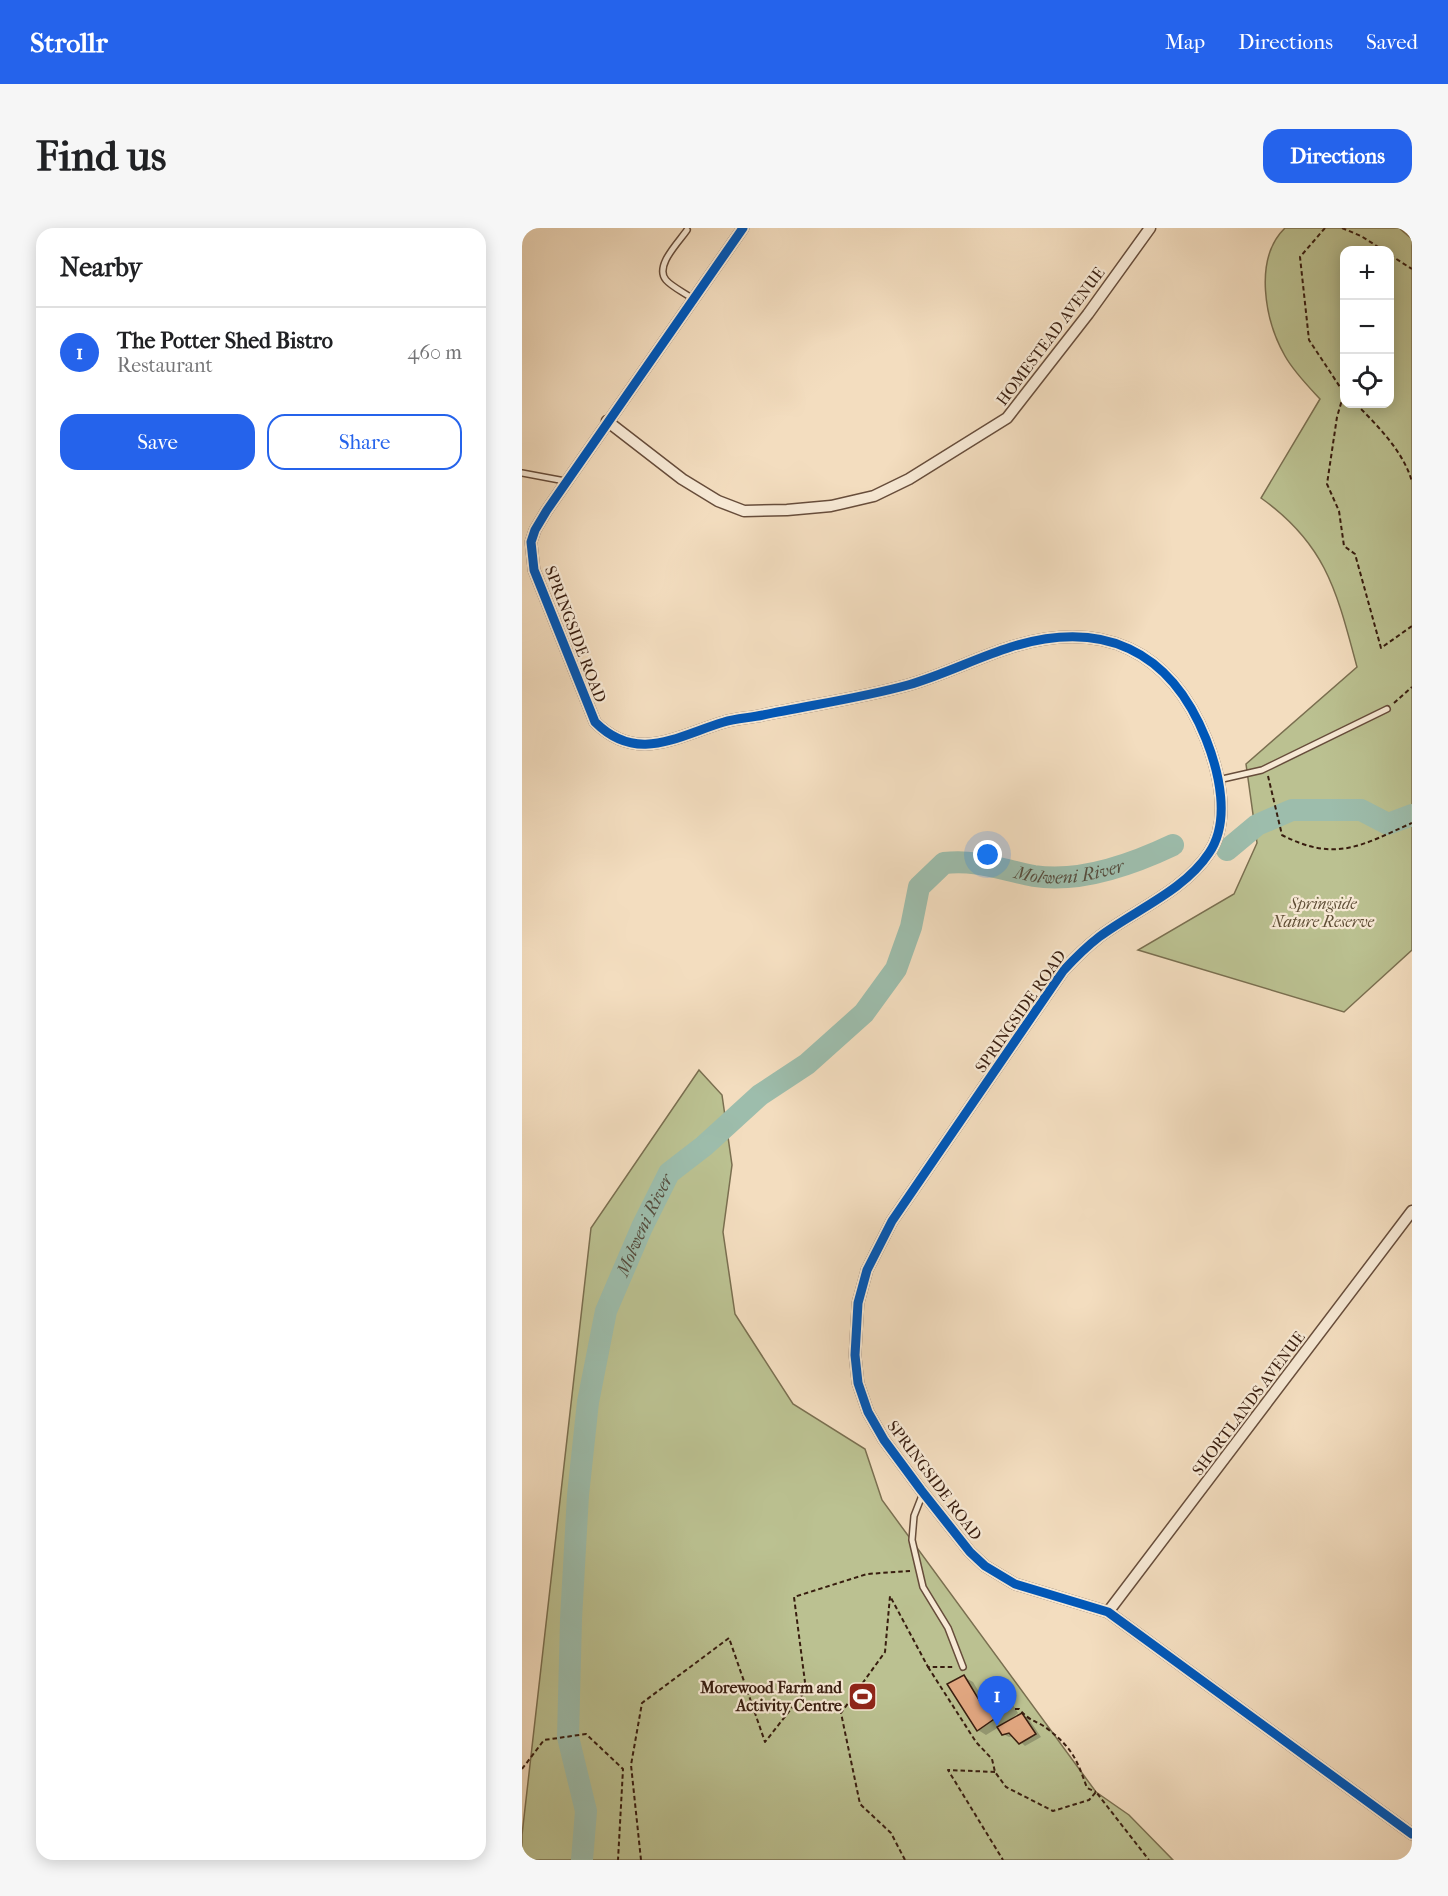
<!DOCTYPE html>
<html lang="en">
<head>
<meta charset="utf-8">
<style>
  body { margin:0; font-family:"IM FELL French Canon",serif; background:#f6f6f6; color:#202124 }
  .controls { position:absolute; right:18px; top:18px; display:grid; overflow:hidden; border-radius:12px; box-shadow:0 3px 15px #0003 }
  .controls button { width:54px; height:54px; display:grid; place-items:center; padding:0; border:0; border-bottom:2px solid #e0e0e0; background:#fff; color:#202124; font:30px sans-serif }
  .you { position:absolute; left:466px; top:627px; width:21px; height:21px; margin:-15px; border:4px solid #fff; border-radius:50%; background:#1a73e8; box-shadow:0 0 0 9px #1a73e833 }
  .badge { display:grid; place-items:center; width:39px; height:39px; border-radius:50%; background:#2563eb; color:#fff; font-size:20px; font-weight:700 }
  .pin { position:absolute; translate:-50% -50px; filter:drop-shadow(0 2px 3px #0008) }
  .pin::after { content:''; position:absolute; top:32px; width:21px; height:18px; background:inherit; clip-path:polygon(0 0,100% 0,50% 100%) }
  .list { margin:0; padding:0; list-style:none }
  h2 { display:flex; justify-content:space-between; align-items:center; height:78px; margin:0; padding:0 24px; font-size:26px }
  h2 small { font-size:20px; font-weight:400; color:#757577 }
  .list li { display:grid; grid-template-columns:39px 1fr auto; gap:18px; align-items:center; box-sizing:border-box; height:90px; padding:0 24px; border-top:2px solid #e0e0e0 }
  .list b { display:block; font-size:22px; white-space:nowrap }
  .list p { margin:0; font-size:20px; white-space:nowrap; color:#757577 }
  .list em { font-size:20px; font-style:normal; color:#757577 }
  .actions { display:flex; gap:12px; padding:18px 24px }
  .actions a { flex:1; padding:14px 0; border:2px solid #2563eb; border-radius:18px; text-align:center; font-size:21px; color:#2563eb }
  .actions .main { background:#2563eb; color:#fff }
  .icon { flex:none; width:33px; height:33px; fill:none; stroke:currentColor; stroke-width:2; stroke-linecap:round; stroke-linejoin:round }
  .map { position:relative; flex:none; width:890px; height:1632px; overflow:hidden; border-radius:18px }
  header { display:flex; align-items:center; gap:36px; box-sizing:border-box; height:84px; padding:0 30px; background:#2563eb; color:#fff }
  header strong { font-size:28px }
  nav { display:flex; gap:33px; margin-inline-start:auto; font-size:21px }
  .intro { display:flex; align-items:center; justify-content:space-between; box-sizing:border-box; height:144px; padding:0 36px }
  h1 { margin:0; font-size:42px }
  .button { padding:15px 27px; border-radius:18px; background:#2563eb; color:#fff; font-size:21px; font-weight:700 }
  main { display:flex; gap:36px; padding:0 36px }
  aside { flex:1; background:#fff; border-radius:18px; box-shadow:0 3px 15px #0003 }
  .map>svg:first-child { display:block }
</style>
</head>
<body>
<header>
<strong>Strollr</strong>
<nav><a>Map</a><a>Directions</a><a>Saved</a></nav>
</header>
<div class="intro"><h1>Find us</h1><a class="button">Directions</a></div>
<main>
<aside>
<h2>Nearby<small></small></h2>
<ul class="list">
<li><span class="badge">1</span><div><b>The Potter Shed Bistro</b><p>Restaurant</p></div><em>460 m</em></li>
</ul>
<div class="actions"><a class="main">Save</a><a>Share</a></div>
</aside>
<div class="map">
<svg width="890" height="1632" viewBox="0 0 890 1632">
  <rect width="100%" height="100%" fill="#f3ddbf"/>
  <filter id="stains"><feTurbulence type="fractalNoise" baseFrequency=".00333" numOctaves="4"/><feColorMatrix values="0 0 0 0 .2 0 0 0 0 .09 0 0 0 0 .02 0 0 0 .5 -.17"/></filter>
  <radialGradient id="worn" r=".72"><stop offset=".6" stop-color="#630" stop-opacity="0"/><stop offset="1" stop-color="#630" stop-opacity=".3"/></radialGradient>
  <!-- green -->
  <g fill="#bbc191" stroke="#7a6f50" stroke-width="1.5" fill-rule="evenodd">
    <path d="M763,0h114l13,11v711l-68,62 -206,-62 96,-56 23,-51 -11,-79 111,-97c-20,-74 -30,-122 -96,-169l59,-99c-12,-13 -26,-27 -35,-43 -20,-35 -32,-97 0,-128zM822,22h46v154h-46z"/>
    <polygon points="177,842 200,867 210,937 201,1004 213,1086 271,1176 343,1221 360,1272 574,1564 607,1587 651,1632 0,1632 0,1607 69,1000"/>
  </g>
  <!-- shadow -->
  <polygon fill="#0003" points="442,1449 451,1454 464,1476 479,1467 488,1472 496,1485 490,1490 491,1492 501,1487 506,1490 519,1509 503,1518 492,1508 487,1509 481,1506 477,1499 464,1507 456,1502"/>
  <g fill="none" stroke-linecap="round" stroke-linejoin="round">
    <!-- river -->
    <g stroke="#9dbdac" stroke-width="22">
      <polyline points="705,622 735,597 770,582 839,582 866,596 890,587"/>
      <path id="s1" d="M60,1632l4,-49 -18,-74 3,-118 7,-124 10,-93 18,-91 36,-84 27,-54 35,-27 56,-51 47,-31 57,-51 32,-44 15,-42 8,-40 25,-24c33,-4 58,7 90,13 45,7 99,-12 139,-31"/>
    </g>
  </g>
  <!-- building -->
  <g fill="#e3a882" stroke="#381d0f" stroke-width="1.5">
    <polygon points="442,1447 460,1477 479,1465 488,1480 455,1503 425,1456"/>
    <polygon points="500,1485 514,1506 497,1516 487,1505 480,1507 475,1499"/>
  </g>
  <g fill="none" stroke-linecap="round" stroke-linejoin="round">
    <defs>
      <g id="service">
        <path d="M165,2c-8,12 -33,36 -21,50 6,7 19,13 27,19"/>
        <polyline points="0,245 43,253"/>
        <polyline points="696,552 740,542 865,481"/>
        <polyline points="401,1265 392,1288 390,1312 401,1359 426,1400 441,1439"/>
      </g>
      <g id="minor">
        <path d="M221,0l-196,282 -12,20 -4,12 3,28 61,152c42,42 82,14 129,0 12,-4 26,-4 39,-7 48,-10 98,-17 145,-30 35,-10 68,-27 103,-38 91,-28 159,2 195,92 13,33 25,82 3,114 -25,38 -74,57 -110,84 -13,10 -24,21 -36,34l-171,250 -25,49 -9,33 -3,52 3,28 10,29 16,28 37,50 49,62 15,14 30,18 93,28 304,222"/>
        <polyline points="85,193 160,251 196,273 222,283 265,282 309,278 352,268 387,251 485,190 566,86 628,0"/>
        <polyline points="586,1384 890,983"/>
      </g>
    </defs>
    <!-- service casing -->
    <use href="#service" stroke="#674d3b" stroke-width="8"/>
    <!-- minor casing -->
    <use href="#minor" stroke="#674d3b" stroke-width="13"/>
    <!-- path -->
    <g stroke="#381d0f" stroke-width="2" stroke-dasharray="4.5 3" stroke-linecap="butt">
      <polyline points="803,0 778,29 787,112 822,165 815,189 805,256 817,283 822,318 833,326 859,420 890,398"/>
      <polyline points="820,0 839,8 861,22"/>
      <polyline points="868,27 890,41"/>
      <path d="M834,176c21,21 48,48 56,78"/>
      <polyline points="872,475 890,459"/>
      <path d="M746,548l14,59c54,28 80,10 130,-12"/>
      <polyline points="406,1439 454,1514 470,1531 473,1544 484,1559 531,1583 567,1572 574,1564 627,1632"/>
      <path d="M493,1481h4c12,14 18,11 30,21 24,19 28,30 38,58l9,4"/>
      <polyline points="0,1541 22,1512 64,1506 101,1541 96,1632"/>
      <polyline points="473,1544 426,1542 481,1632"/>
      <polyline points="119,1632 109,1537 120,1475 207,1410 243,1514 284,1462 272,1369 345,1346 388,1343"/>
      <polyline points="383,1632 369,1605 338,1576 319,1485 363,1424 368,1368 406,1439 433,1439"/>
    </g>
    <!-- service -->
    <use href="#service" stroke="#f7e9d5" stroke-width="5"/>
    <!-- minor -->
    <use href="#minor" stroke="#f7e9d5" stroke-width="10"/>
    <defs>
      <path id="cycleway" d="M221,0l-196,282 -12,20 -4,12 3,28 61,152c42,42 82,14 129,0 12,-4 26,-4 39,-7 48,-10 98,-17 145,-30 35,-10 68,-27 103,-38 91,-28 159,2 195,92 13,33 25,82 3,114 -25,38 -74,57 -110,84 -13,10 -24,21 -36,34l-171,250 -25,49 -9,33 -3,52 3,28 10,29 16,28 37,50 49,62 15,14 30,18 93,28 304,222"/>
    </defs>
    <!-- cycleway casing -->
    <use href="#cycleway" stroke="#f7e9d5" stroke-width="13"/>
    <!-- cycleway -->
    <use href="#cycleway" stroke="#0057b8" stroke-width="9"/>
  </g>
  <!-- icons -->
  <defs>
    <symbol id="stadium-square" viewBox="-11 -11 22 22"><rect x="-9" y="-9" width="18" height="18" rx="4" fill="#8f2418" stroke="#f7e9d5"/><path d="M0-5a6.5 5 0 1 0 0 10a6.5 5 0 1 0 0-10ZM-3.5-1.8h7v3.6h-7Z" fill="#fff"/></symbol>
  </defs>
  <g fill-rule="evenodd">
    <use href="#stadium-square" x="324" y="1452" width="33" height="33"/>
  </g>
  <g text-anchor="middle" stroke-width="4.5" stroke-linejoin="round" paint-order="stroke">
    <!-- street labels -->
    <g font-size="16" fill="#381d0f" stroke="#f7e9d5">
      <text transform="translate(528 108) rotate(-53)" y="6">HOMESTEAD AVENUE</text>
      <text transform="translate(54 406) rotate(69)" y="6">SPRINGSIDE ROAD</text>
      <text transform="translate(498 783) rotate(-55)" y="6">SPRINGSIDE ROAD</text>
      <text transform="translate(726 1175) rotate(-53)" y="6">SHORTLANDS AVENUE</text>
      <text transform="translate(413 1252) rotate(53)" y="6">SPRINGSIDE ROAD</text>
    </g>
    <!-- park labels -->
    <g font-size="16" font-style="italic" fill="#5f4e36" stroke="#f7e9d5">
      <text x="801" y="681">Springside<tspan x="801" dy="18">Nature Reserve</tspan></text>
    </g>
    <!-- poi labels -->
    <g font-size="16" font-weight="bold" fill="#381d0f" stroke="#f7e9d5" text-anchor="end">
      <text x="320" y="1465">Morewood Farm and<tspan x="320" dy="18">Activity Centre</tspan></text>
    </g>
    <!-- water labels -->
    <g font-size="18" font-style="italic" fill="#564d3e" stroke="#f7e9d5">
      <text dy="6" stroke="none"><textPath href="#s1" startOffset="1260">Molweni River</textPath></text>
      <text dy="6" stroke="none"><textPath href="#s1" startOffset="648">Molweni River</textPath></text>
    </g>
  </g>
  <rect width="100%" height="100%" filter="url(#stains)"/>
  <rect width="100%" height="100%" fill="url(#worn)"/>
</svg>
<div class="controls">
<button>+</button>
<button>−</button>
<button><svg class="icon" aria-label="locate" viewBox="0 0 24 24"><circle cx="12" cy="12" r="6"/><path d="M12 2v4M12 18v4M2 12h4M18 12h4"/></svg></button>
</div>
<div class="you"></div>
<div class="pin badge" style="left:475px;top:1498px">1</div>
</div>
</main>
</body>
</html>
